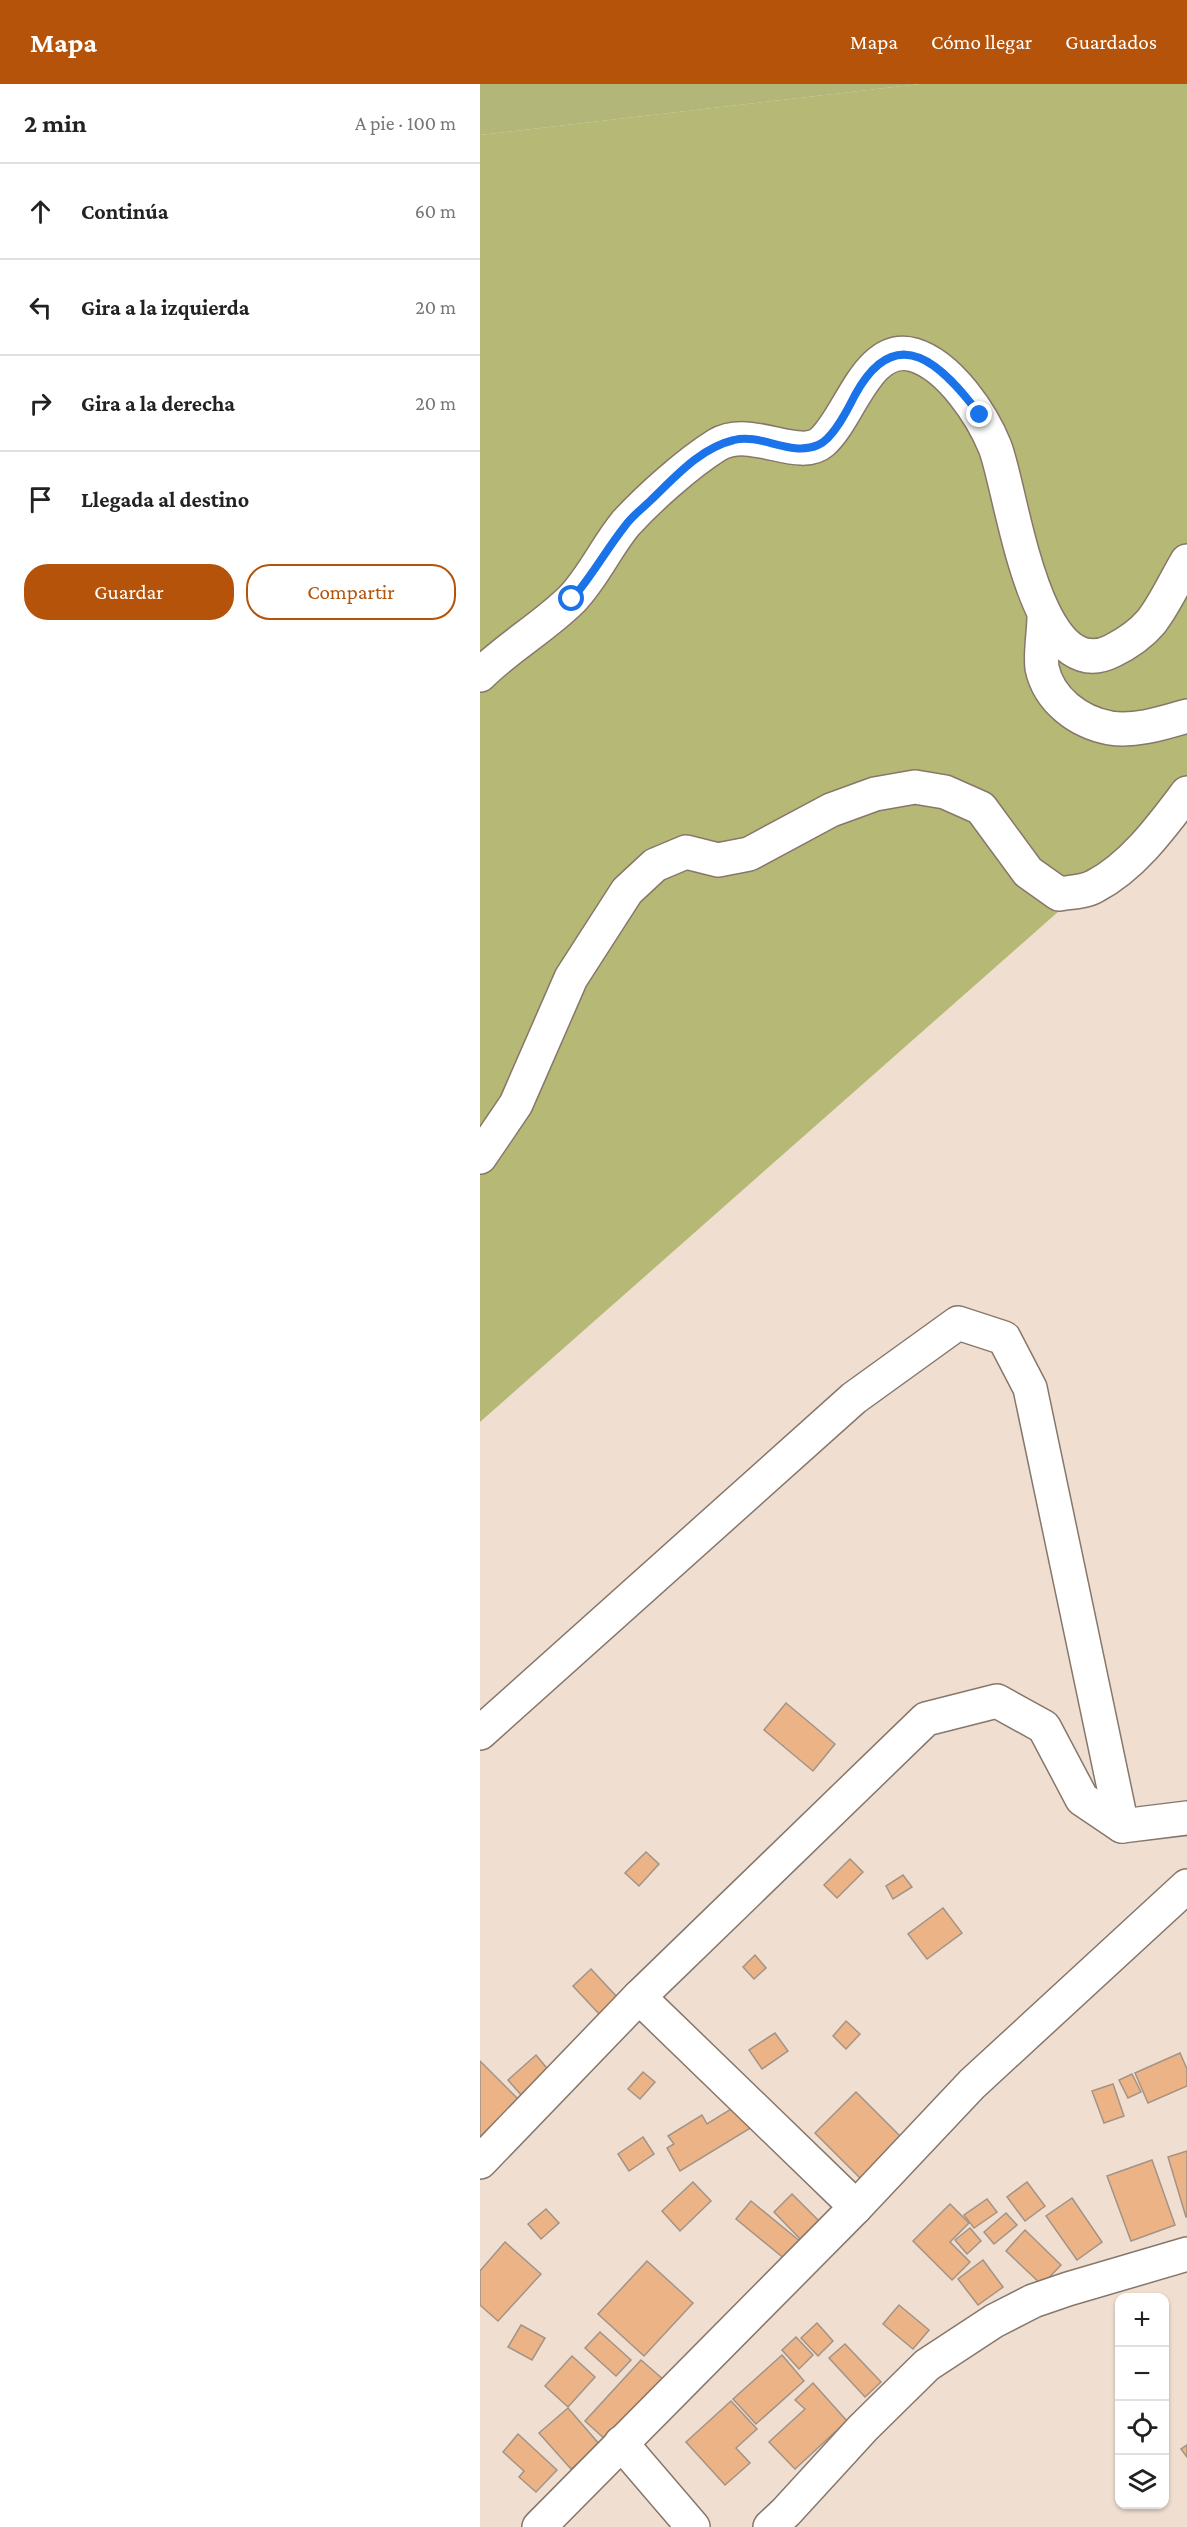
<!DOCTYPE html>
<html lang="es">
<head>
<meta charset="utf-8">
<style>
  body { margin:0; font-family:"Crimson Pro",serif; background:#f2f2f2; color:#222 }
  .controls { position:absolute; right:18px; bottom:18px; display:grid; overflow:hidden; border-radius:12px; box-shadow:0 2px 4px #0004 }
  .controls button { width:54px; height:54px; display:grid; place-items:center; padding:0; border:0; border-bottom:2px solid #e0e0e0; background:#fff; color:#222; font:30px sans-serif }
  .stop { position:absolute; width:18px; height:18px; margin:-14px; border:4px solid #1a73e8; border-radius:50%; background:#fff }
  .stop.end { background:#1a73e8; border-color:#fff; box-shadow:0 2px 6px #0008 }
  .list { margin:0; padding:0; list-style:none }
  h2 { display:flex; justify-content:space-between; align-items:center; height:78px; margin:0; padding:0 24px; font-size:26px }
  h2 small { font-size:20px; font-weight:400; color:#767676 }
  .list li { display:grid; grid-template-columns:39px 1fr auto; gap:18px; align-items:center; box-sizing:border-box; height:96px; padding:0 24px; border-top:2px solid #e0e0e0 }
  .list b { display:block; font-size:22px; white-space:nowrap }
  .list em { font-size:20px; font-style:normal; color:#767676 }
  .actions { display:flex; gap:12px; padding:18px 24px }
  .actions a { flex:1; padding:14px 0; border:2px solid #b45309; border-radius:24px; text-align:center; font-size:21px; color:#b45309 }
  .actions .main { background:#b45309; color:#fff }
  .icon { flex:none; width:33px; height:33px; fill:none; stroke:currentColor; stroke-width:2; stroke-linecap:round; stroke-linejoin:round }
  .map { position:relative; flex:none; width:707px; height:2443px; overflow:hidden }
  header { display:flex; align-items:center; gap:36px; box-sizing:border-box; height:84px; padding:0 30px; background:#b45309; color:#fff }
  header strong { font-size:28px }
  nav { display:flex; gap:33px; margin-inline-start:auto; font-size:21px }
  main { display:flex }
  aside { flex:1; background:#fff }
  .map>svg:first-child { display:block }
</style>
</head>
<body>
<header>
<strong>Mapa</strong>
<nav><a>Mapa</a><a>Cómo llegar</a><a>Guardados</a></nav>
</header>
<main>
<aside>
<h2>2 min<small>A pie · 100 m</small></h2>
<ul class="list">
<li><svg class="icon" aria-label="ahead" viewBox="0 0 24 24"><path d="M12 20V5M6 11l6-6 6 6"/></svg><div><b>Continúa</b></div><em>60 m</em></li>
<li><svg class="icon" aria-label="left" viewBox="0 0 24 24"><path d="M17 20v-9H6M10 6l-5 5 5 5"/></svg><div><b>Gira a la izquierda</b></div><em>20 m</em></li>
<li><svg class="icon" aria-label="right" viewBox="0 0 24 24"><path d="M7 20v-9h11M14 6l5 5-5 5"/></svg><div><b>Gira a la derecha</b></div><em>20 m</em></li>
<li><svg class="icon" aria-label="arrive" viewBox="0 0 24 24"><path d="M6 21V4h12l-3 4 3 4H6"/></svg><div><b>Llegada al destino</b></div></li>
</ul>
<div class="actions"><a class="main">Guardar</a><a>Compartir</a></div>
</aside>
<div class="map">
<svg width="707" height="2443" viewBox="0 0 707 2443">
  <rect width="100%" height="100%" fill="#f0dfd1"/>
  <!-- green -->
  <polygon fill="#b2b678" points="0,0 440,0 0,51"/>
  <!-- forest -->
  <polygon fill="#b5b975" points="440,0 707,0 707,714 0,1338 0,51"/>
  <!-- building -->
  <g fill="#ecb486" stroke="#a39386" stroke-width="1.5">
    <polygon points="306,1619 355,1660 333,1687 284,1646"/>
    <polygon points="166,1768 179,1780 159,1802 145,1789"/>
    <polygon points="370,1775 383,1788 357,1814 344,1801"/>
    <polygon points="423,1791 432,1803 413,1815 406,1802"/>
    <polygon points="463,1824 482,1849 447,1875 428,1850"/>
    <polygon points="275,1871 286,1884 274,1895 263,1883"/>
    <polygon points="111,1885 138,1914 120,1931 93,1902"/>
    <polygon points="366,1937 380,1950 366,1965 353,1952"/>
    <polygon points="295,1949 308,1967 282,1985 269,1966"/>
    <polygon points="700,1969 707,1985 707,2002 668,2019 655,1989"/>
    <polygon points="56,1971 70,1988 42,2012 28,1996"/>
    <polygon points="0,1977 40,2017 0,2056"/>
    <polygon points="163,1988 175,1998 160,2015 148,2005"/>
    <polygon points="652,1990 661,2008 648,2014 639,1996"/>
    <polygon points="633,2000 644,2032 624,2039 612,2007"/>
    <polygon points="376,2008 423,2055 382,2096 335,2049"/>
    <polygon points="264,2017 277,2040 200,2087 187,2064 194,2060 188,2052 222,2031 227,2040"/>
    <polygon points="163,2053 174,2070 149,2087 138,2070"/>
    <polygon points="707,2067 707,2133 706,2133 688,2073"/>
    <polygon points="672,2076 695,2141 651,2157 627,2092"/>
    <polygon points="213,2098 231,2117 200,2147 182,2127"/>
    <polygon points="547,2098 565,2122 545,2137 527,2113"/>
    <polygon points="312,2110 343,2141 325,2160 294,2128"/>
    <polygon points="592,2114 622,2158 597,2176 566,2132"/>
    <polygon points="507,2115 517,2128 494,2144 484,2131"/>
    <polygon points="271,2117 321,2158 306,2176 256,2135"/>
    <polygon points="470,2120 489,2139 470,2158 490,2178 472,2196 433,2157"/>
    <polygon points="66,2125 79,2139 61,2155 48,2140"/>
    <polygon points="526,2129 537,2141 514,2160 504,2148"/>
    <polygon points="490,2144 501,2157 487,2170 475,2156"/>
    <polygon points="545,2146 581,2181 562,2201 526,2167"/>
    <polygon points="25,2158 61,2190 18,2237 0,2221 0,2187"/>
    <polygon points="503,2176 523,2203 498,2221 478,2195"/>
    <polygon points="167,2177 213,2219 164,2272 118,2230"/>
    <polygon points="419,2221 449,2246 433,2265 403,2240"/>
    <polygon points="337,2239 353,2257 338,2272 321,2254"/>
    <polygon points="41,2241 65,2254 52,2276 28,2263"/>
    <polygon points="120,2248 151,2276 136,2292 105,2264"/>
    <polygon points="316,2253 333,2271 319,2285 302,2266"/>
    <polygon points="365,2260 401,2298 385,2313 349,2274"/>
    <polygon points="302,2271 324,2297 276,2340 253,2315"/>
    <polygon points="92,2272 115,2293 88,2323 65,2302"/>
    <polygon points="161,2276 184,2296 128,2358 105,2337"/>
    <polygon points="333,2299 367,2337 315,2385 289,2358 325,2325 315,2316"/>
    <polygon points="251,2317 277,2345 256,2364 270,2379 245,2401 206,2358"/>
    <polygon points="88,2324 120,2361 91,2385 59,2349"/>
    <polygon points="38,2350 77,2386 56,2408 39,2393 44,2387 23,2368"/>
    <polygon points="707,2361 707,2373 701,2365"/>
  </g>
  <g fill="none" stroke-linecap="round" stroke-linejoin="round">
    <defs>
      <g id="minor">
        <path d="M564,533c0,16 -4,35 -2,51 7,32 36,54 68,60 25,4 53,-5 77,-12"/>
        <path d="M0,591c28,-28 64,-48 92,-76 22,-23 34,-52 54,-76 23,-25 62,-60 91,-78 34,-20 82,17 105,-3 28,-24 45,-101 92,-87 36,11 68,60 81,92 17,43 39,243 117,204 14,-7 28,-16 39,-29 14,-18 24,-41 36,-61"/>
        <path d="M0,1073l36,-53 55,-126 56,-87 28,-26 31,-13 32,8 31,-6 82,-44 44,-16 40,-7 30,5 36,16 47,64 31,22c11,-2 26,-2 36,-8 38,-20 67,-60 92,-93"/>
        <polyline points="0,1649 374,1314 478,1239 524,1254 550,1304 642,1742"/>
        <polyline points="159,1913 376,2123"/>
        <polyline points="0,2078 159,1913 446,1635 517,1617 564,1643 602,1715 642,1742 707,1734"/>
        <polyline points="141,2359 213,2443"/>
        <polyline points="59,2443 376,2123 492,2000 707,1802"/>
        <polyline points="290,2443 306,2428 383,2344 447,2281 514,2237 553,2217 588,2205 707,2170"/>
      </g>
    </defs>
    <!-- minor casing -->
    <use href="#minor" stroke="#87776a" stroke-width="36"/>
    <!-- minor -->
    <use href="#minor" stroke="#fff" stroke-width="33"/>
  </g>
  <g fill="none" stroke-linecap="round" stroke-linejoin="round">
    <!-- route -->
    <path stroke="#1a73e8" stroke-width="8" d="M92,515c20,-23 34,-49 53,-73 7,-10 17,-17 26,-26 24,-23 49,-52 83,-60 27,-7 57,17 84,5 15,-6 30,-36 37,-50 42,-77 88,-29 125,20"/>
  </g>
</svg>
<div class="controls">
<button>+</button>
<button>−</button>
<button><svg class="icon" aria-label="locate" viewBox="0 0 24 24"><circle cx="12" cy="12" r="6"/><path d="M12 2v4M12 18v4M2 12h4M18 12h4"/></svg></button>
<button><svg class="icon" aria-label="layers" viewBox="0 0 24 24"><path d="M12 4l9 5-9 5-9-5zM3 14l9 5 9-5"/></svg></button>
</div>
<div class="stop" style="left:92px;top:515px"></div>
<div class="stop end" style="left:500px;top:331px"></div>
</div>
</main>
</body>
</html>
